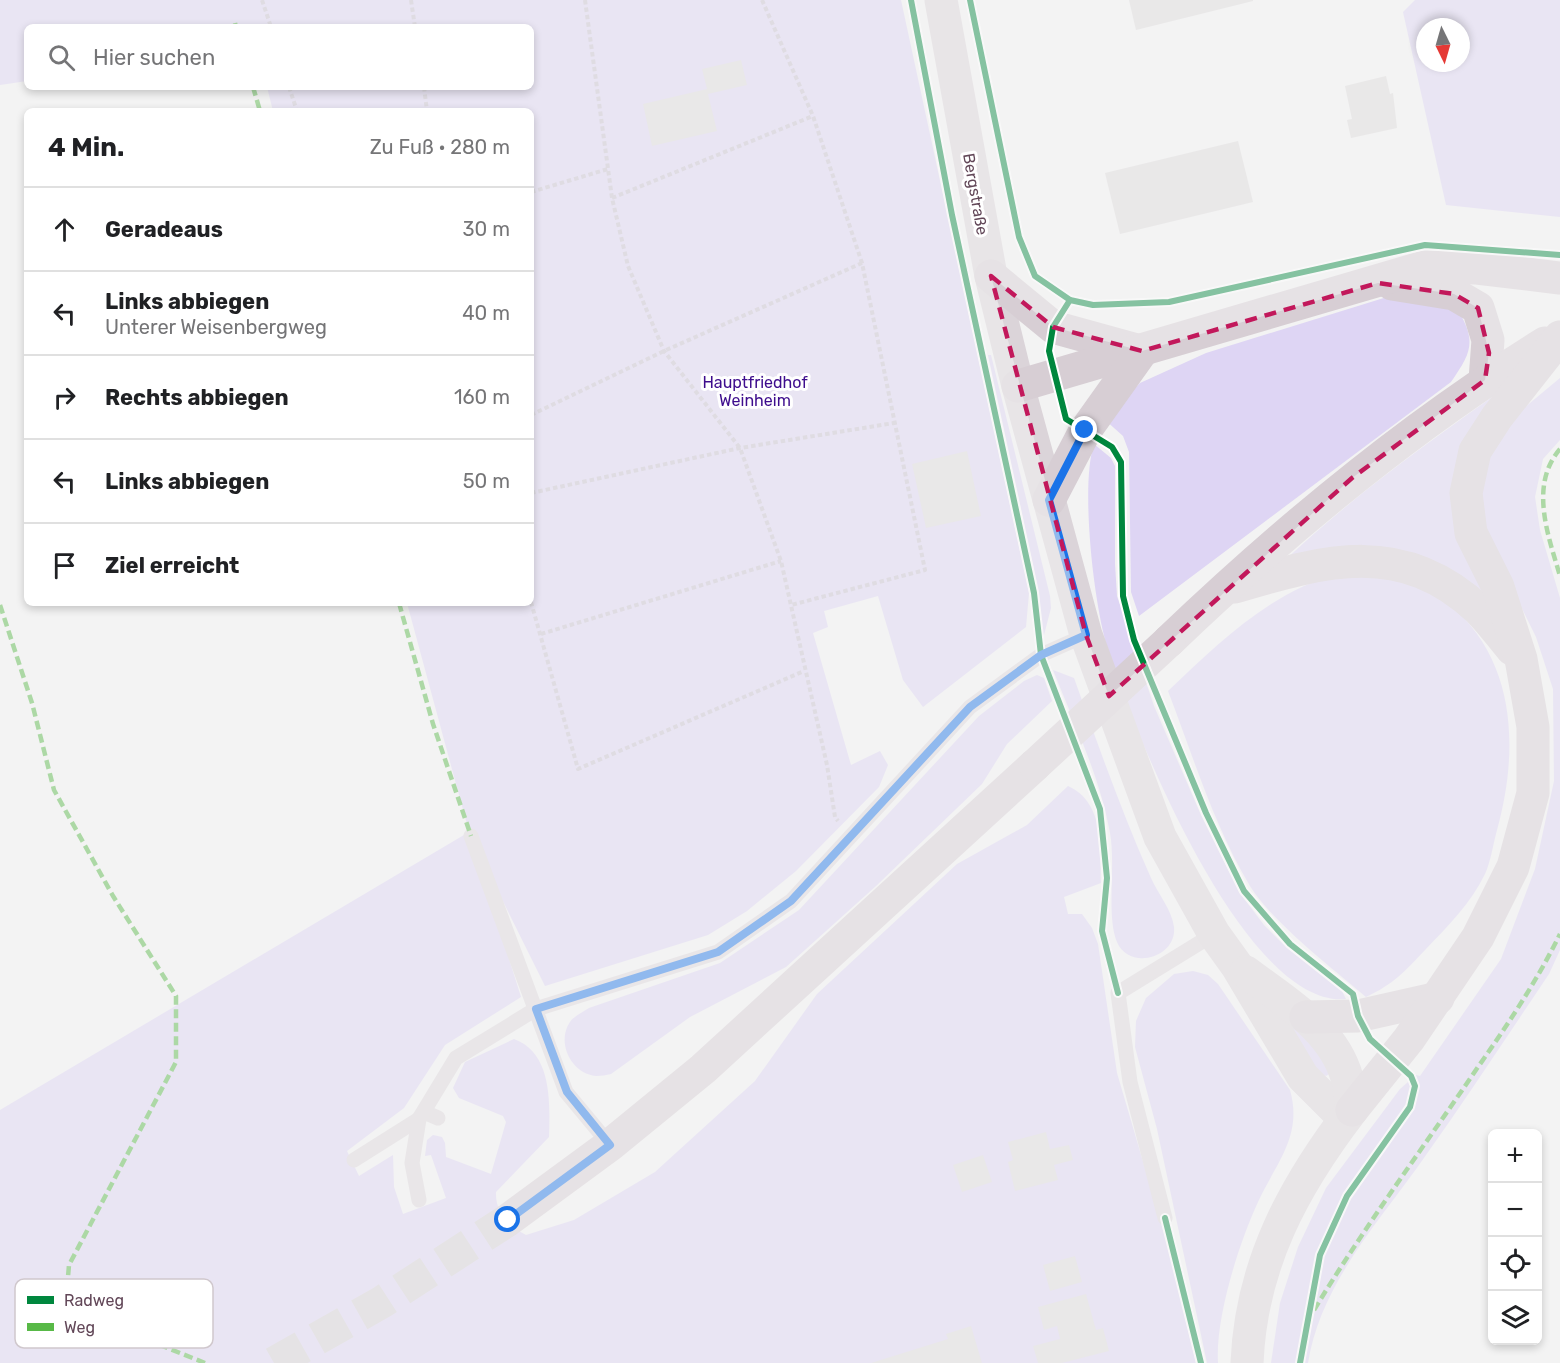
<!DOCTYPE html>
<html lang="de">
<head>
<meta charset="utf-8">
<style>
  body { margin:0; font-family:Rubik,sans-serif; background:#f2f2f2; color:#202124 }
  .controls { position:absolute; right:18px; bottom:18px; display:grid; overflow:hidden; border-radius:9px; box-shadow:0 3px 9px #0003 }
  .controls button { width:54px; height:54px; display:grid; place-items:center; padding:0; border:0; border-bottom:2px solid #e0e0e0; background:#fff; color:#202124; font:30px sans-serif }
  .compass { position:absolute; left:1416px; top:18px; width:54px; height:54px; border-radius:50%; background:#fff; box-shadow:0 3px 9px #0003; rotate:175deg }
  .stop { position:absolute; width:18px; height:18px; margin:-14px; border:4px solid #1a73e8; border-radius:50%; background:#fff }
  .stop.end { background:#1a73e8; border-color:#fff; box-shadow:0 2px 6px #0008 }
  .list { margin:0; padding:0; list-style:none }
  h2 { display:flex; justify-content:space-between; align-items:center; height:78px; margin:0; padding:0 24px; font-size:26px }
  h2 small { font-size:20px; font-weight:400; color:#757577 }
  .list li { display:grid; grid-template-columns:39px 1fr auto; gap:18px; align-items:center; box-sizing:border-box; height:84px; padding:0 24px; border-top:2px solid #e0e0e0 }
  .list b { display:block; font-size:22px; white-space:nowrap }
  .list p { margin:0; font-size:20px; white-space:nowrap; color:#757577 }
  .list em { font-size:20px; font-style:normal; color:#757577 }
  .icon { flex:none; width:33px; height:33px; fill:none; stroke:currentColor; stroke-width:2; stroke-linecap:round; stroke-linejoin:round }
  .map { position:relative; flex:none; width:1560px; height:1363px; overflow:hidden }
  .search { position:absolute; background:#fff; box-shadow:0 3px 9px #0003; left:24px; top:24px; width:510px; height:66px; display:flex; align-items:center; gap:15px; box-sizing:border-box; padding:0 21px; border-radius:9px; color:#757577; font-size:22px }
  .panel { position:absolute; background:#fff; box-shadow:0 3px 9px #0003; left:24px; top:108px; width:510px; height:498px; border-radius:9px }
  .map>svg:first-child { display:block }
</style>
</head>
<body>
<div class="map">
<svg width="1560" height="1363" viewBox="0 0 1560 1363">
  <rect width="100%" height="100%" fill="#f3f3f3"/>
  <!-- green -->
  <g fill="#ded5f4" fill-rule="evenodd">
    <path d="M0,0h901l128,593 -3,34 -103,80 -20,-27 -25,-84 -54,15 4,16 -15,6 38,132 29,-14 8,14 -9,22 -83,84 -49,40 -39,24 -163,51 -74,-149 50,160 -76,48 -41,63 -57,43 12,25 34,-21 1,32 9,27 43,-16 -15,-43 -6,1 2,-16 6,-5 9,2 3,6 1,14 45,17 15,-52 -3,-6 -44,-18 -6,-10 12,-26 49,-23c38,14 36,63 35,98l-53,55c-1,21 13,34 30,43l48,-15 81,-48 100,-91 62,-87 140,-130 70,-39 41,-39c37,17 32,62 33,97l-37,14 4,17h14l10,14 6,16 19,129 49,167 30,123h-1196v-253l469,-278 -62,-229h124v-492h-258l-6,-24h264v-60h-504v54l-27,4z"/>
    <path d="M1415,0h145v217l-114,-12 -43,-193zM1425,27h36v36h-36z"/>
    <path d="M1387,297l71,13c19,32 13,43 -7,72l-312,234 -8,-24 -2,-140 -6,-16 -19,-17 36,-36 66,-30z"/>
    <polygon points="988,355 991,355 1050,596 1051,608 1044,635 1042,635 1039,592"/>
    <path d="M1560,378v62l-17,19 -8,38 5,33 20,68v352l-11,24c-41,61 -81,122 -123,181 -45,65 -105,127 -118,208h-37l9,-60 18,-56 28,-59 74,-99 16,-14 4,1 81,-117 34,-90 19,-88 -1,-92 -17,-52 -40,-81 -12,-34 -3,-38 13,-43 18,-23z"/>
    <path d="M1511,384l-39,47 21,168 -29,-19 -181,-18c70,-66 149,-123 228,-178z"/>
    <path d="M1094,444l17,14 4,8v98l2,32 37,110 47,109 38,77 25,33 22,22 55,42 5,10c-102,9 -212,-267 -238,-349 -14,-44 -28,-164 -14,-206z"/>
    <path d="M1354,575c32,3 68,7 94,28 69,57 71,147 49,227 -4,14 -6,31 -12,44 -14,29 -37,52 -59,75 -21,22 -32,35 -60,48 -33,-28 -94,-75 -116,-111 -36,-60 -57,-130 -82,-195 41,-39 84,-81 136,-105 14,-7 34,-8 50,-11z"/>
    <path d="M1053,670l21,8c24,67 48,135 77,200 7,16 21,32 23,49 3,31 -45,44 -57,15 -11,-26 -1,-77 -7,-109 -10,-56 -36,-110 -57,-163z"/>
    <path d="M1037,675l7,3 8,23 -45,43 -25,40 -106,102 -90,81 -96,50 -79,57c-5,1 -10,2 -15,2 -25,-2 -40,-34 -26,-54 4,-6 13,-10 19,-14l131,-45 79,-53 180,-194 45,-35z"/>
    <path d="M1193,971l15,4 10,9 72,106c13,46 -14,73 -32,112 -19,41 -43,116 -40,161h-11l-50,-234 -22,-82 1,-26 10,-23 28,-24z"/>
    <polygon points="1279,1010 1325,1060 1329,1074 1326,1076 1318,1071"/>
  </g>
  <!-- building -->
  <g fill="#dedbdc">
    <polygon points="1129,0 1253,0 1253,1 1136,30"/>
    <polygon points="741,60 747,85 708,94 717,131 652,146 643,104 707,89 702,69"/>
    <polygon points="1386,76 1390,94 1393,93 1397,128 1351,138 1347,120 1352,119 1345,86"/>
    <polygon points="1238,141 1253,202 1120,234 1105,173"/>
    <polygon points="967,451 981,516 926,528 912,464"/>
    <polygon points="1046,1132 1050,1149 1069,1145 1073,1160 1054,1165 1058,1180 1015,1191 1008,1162 1013,1160 1008,1142"/>
    <polygon points="983,1155 992,1182 962,1192 953,1165"/>
    <polygon points="1075,1256 1082,1282 1050,1291 1043,1265"/>
    <polygon points="1086,1294 1096,1330 1103,1328 1109,1351 1062,1363 1038,1363 1033,1346 1060,1339 1057,1326 1044,1330 1038,1307"/>
    <polygon points="971,1326 982,1363 871,1363 948,1339 946,1334"/>
  </g>
  <g fill="none" stroke-linecap="round" stroke-linejoin="round">
    <!-- primary-tunnel -->
    <polyline stroke="#d6d1d4" stroke-width="33" stroke-dasharray="33 16" stroke-linecap="butt" points="274,1363 382,1302 508,1220"/>
    <!-- path -->
    <g stroke="#c8c1ce" stroke-width="4" stroke-dasharray="4.5 3" stroke-linecap="butt">
      <polyline points="262,0 271,27"/>
      <polyline points="411,0 415,27"/>
      <polyline points="585,0 612,198 628,266 664,351 740,448 781,561 827,765 835,817 838,821"/>
      <polyline points="762,0 813,116 862,263 925,570 791,605"/>
      <polyline points="289,87 297,111"/>
      <polyline points="424,87 427,111"/>
      <polyline points="531,192 608,169"/>
      <polyline points="612,198 813,116"/>
      <polyline points="531,415 664,351 862,263"/>
      <polyline points="531,493 740,448 894,423"/>
      <polyline points="531,602 578,769 804,671"/>
      <polyline points="541,634 781,561"/>
    </g>
    <!-- lane -->
    <g stroke="#ddd7db" stroke-width="15">
      <polyline points="471,836 566,1092 610,1145"/>
      <polyline points="424,1112 438,1118"/>
      <polyline points="354,1160 419,1119"/>
      <polyline points="419,1200 412,1163 419,1119 456,1058 536,1009 718,952 791,901 970,707 1041,655 1086,635"/>
      <polyline points="1165,1218 1130,1082 1118,993 1214,934"/>
    </g>
    <!-- secondary -->
    <g stroke="#dbd4d9" stroke-width="33">
      <polyline points="941,0 991,276 1018,386 1086,635 1160,837 1214,934 1237,966 1303,1077 1345,1119"/>
      <path d="M1246,972c38,29 87,56 101,106 3,10 3,21 5,32 -59,77 -101,155 -105,253"/>
    </g>
    <!-- primary -->
    <g stroke="#d7ced4" stroke-width="33">
      <polyline points="991,276 1053,327 1140,351"/>
      <polyline points="1392,284 1454,294 1478,308 1488,340 1485,380"/>
      <polyline points="1018,386 1424,267 1477,268 1560,278"/>
      <polyline points="1049,500 1085,431 1142,351"/>
      <path d="M1235,587c91,-27 167,-49 244,23 12,12 22,26 33,39"/>
      <path d="M1169,641c116,-111 240,-214 376,-298"/>
      <polyline points="1306,1017 1358,1016 1438,998"/>
      <polyline points="1352,1110 1409,1039 1478,937 1513,867 1533,793 1533,727 1521,659 1498,587 1471,533 1466,493 1475,451 1497,417 1560,337"/>
      <polyline points="508,1220 610,1145 703,1069 1035,765"/>
    </g>
    <!-- primary-bridge -->
    <polyline stroke="#d7ced4" stroke-width="33" points="1035,765 1169,641"/>
    <!-- quiet -->
    <g stroke="#58b947" stroke-width="4.5" stroke-dasharray="9 4.5" stroke-linecap="butt">
      <polyline points="235,23 236,27"/>
      <polyline points="253,87 260,111"/>
      <path d="M1560,449c-31,36 -12,86 0,127"/>
      <polyline points="399,603 433,724 471,836"/>
      <polyline points="0,605 32,703 54,790 113,896 176,996 176,1062 69,1265 67,1289 82,1314 205,1363"/>
      <path d="M1314,1310c51,-84 109,-162 164,-243 30,-43 59,-86 82,-133"/>
    </g>
    <defs>
      <g id="cycleway">
        <polyline points="911,0 952,215 1034,593 1041,655 1100,809 1107,878 1102,931 1118,993"/>
        <polyline points="970,0 1019,237 1035,276 1070,300 1093,305 1169,302 1425,245 1560,255"/>
        <polyline points="1070,300 1053,327 1049,351 1066,419 1112,447 1121,462 1123,596 1134,640 1206,813 1244,891 1290,944 1353,994 1358,1016 1370,1039 1411,1076 1415,1086 1410,1107 1347,1196 1320,1255 1300,1363"/>
        <polyline points="1165,1218 1201,1363"/>
      </g>
    </defs>
    <!-- cycleway casing -->
    <use href="#cycleway" stroke="#fff" stroke-width="10"/>
    <!-- cycleway -->
    <use href="#cycleway" stroke="#00873e" stroke-width="6"/>
  </g>
  <g fill="none" stroke-linecap="round" stroke-linejoin="round">
    <!-- route -->
    <polyline stroke="#1a73e8" stroke-width="8" points="508,1220 610,1145 567,1092 536,1009 718,952 791,901 970,707 1041,655 1086,635 1049,500 1085,430"/>
  </g>
  <!-- marked area -->
  <path d="M0 0H1560V1363H0ZM991,276l62,51 89,24 236,-68 76,11 24,14 11,45 -4,27 -133,98 -243,218 -23,-61z" fill="#f3f3f3" fill-opacity=".55" fill-rule="evenodd"/>
  <path fill="none" stroke="#c2185b" stroke-width="4.5" stroke-dasharray="12 8" stroke-linejoin="round" d="M991,276l62,51 89,24 236,-68 76,11 24,14 11,45 -4,27 -133,98 -243,218 -23,-61z"/>
  <g text-anchor="middle" stroke-width="6" stroke-linejoin="round" paint-order="stroke">
    <!-- street labels -->
    <g font-size="16" fill="#624758" stroke="#fff">
      <text transform="translate(976 194) rotate(80)" y="6">Bergstraße</text>
    </g>
    <!-- park labels -->
    <g font-size="16" fill="#3e0d8d" stroke="#fff">
      <text x="755" y="388">Hauptfriedhof<tspan x="755" dy="18">Weinheim</tspan></text>
    </g>
  </g>
  <!-- legend -->
  <rect x="15" y="1279" width="198" height="69" rx="9" fill="#fff" stroke="#d0c8cd" stroke-width="1.5"/>
  <rect x="27" y="1296" width="27" height="8" fill="#00873e"/>
  <rect x="27" y="1323" width="27" height="8" fill="#58b947"/>
  <g font-size="16" fill="#624758">
    <text x="64" y="1306">Radweg</text>
    <text x="64" y="1333">Weg</text>
  </g>
</svg>
<div class="controls">
<button>+</button>
<button>−</button>
<button><svg class="icon" aria-label="locate" viewBox="0 0 24 24"><circle cx="12" cy="12" r="6"/><path d="M12 2v4M12 18v4M2 12h4M18 12h4"/></svg></button>
<button><svg class="icon" aria-label="layers" viewBox="0 0 24 24"><path d="M12 4l9 5-9 5-9-5zM3 14l9 5 9-5"/></svg></button>
</div>
<svg class="compass" viewBox="-18 -18 36 36"><path d="M0-13l5 13h-10z" fill="#e53935"/><path d="M0 13l5-13h-10z" fill="#757577"/></svg>
<div class="stop" style="left:508px;top:1220px"></div>
<div class="stop end" style="left:1085px;top:430px"></div>
<div class="search"><svg class="icon" aria-label="search" viewBox="0 0 24 24"><circle cx="10" cy="10" r="6"/><path d="M15 15l6 6"/></svg>Hier suchen</div>
<section class="panel">
<h2>4 Min.<small>Zu Fuß · 280 m</small></h2>
<ul class="list">
<li><svg class="icon" aria-label="ahead" viewBox="0 0 24 24"><path d="M12 20V5M6 11l6-6 6 6"/></svg><div><b>Geradeaus</b></div><em>30 m</em></li>
<li><svg class="icon" aria-label="left" viewBox="0 0 24 24"><path d="M17 20v-9H6M10 6l-5 5 5 5"/></svg><div><b>Links abbiegen</b><p>Unterer Weisenbergweg</p></div><em>40 m</em></li>
<li><svg class="icon" aria-label="right" viewBox="0 0 24 24"><path d="M7 20v-9h11M14 6l5 5-5 5"/></svg><div><b>Rechts abbiegen</b></div><em>160 m</em></li>
<li><svg class="icon" aria-label="left" viewBox="0 0 24 24"><path d="M17 20v-9H6M10 6l-5 5 5 5"/></svg><div><b>Links abbiegen</b></div><em>50 m</em></li>
<li><svg class="icon" aria-label="arrive" viewBox="0 0 24 24"><path d="M6 21V4h12l-3 4 3 4H6"/></svg><div><b>Ziel erreicht</b></div></li>
</ul>
</section>
</div>
</body>
</html>
